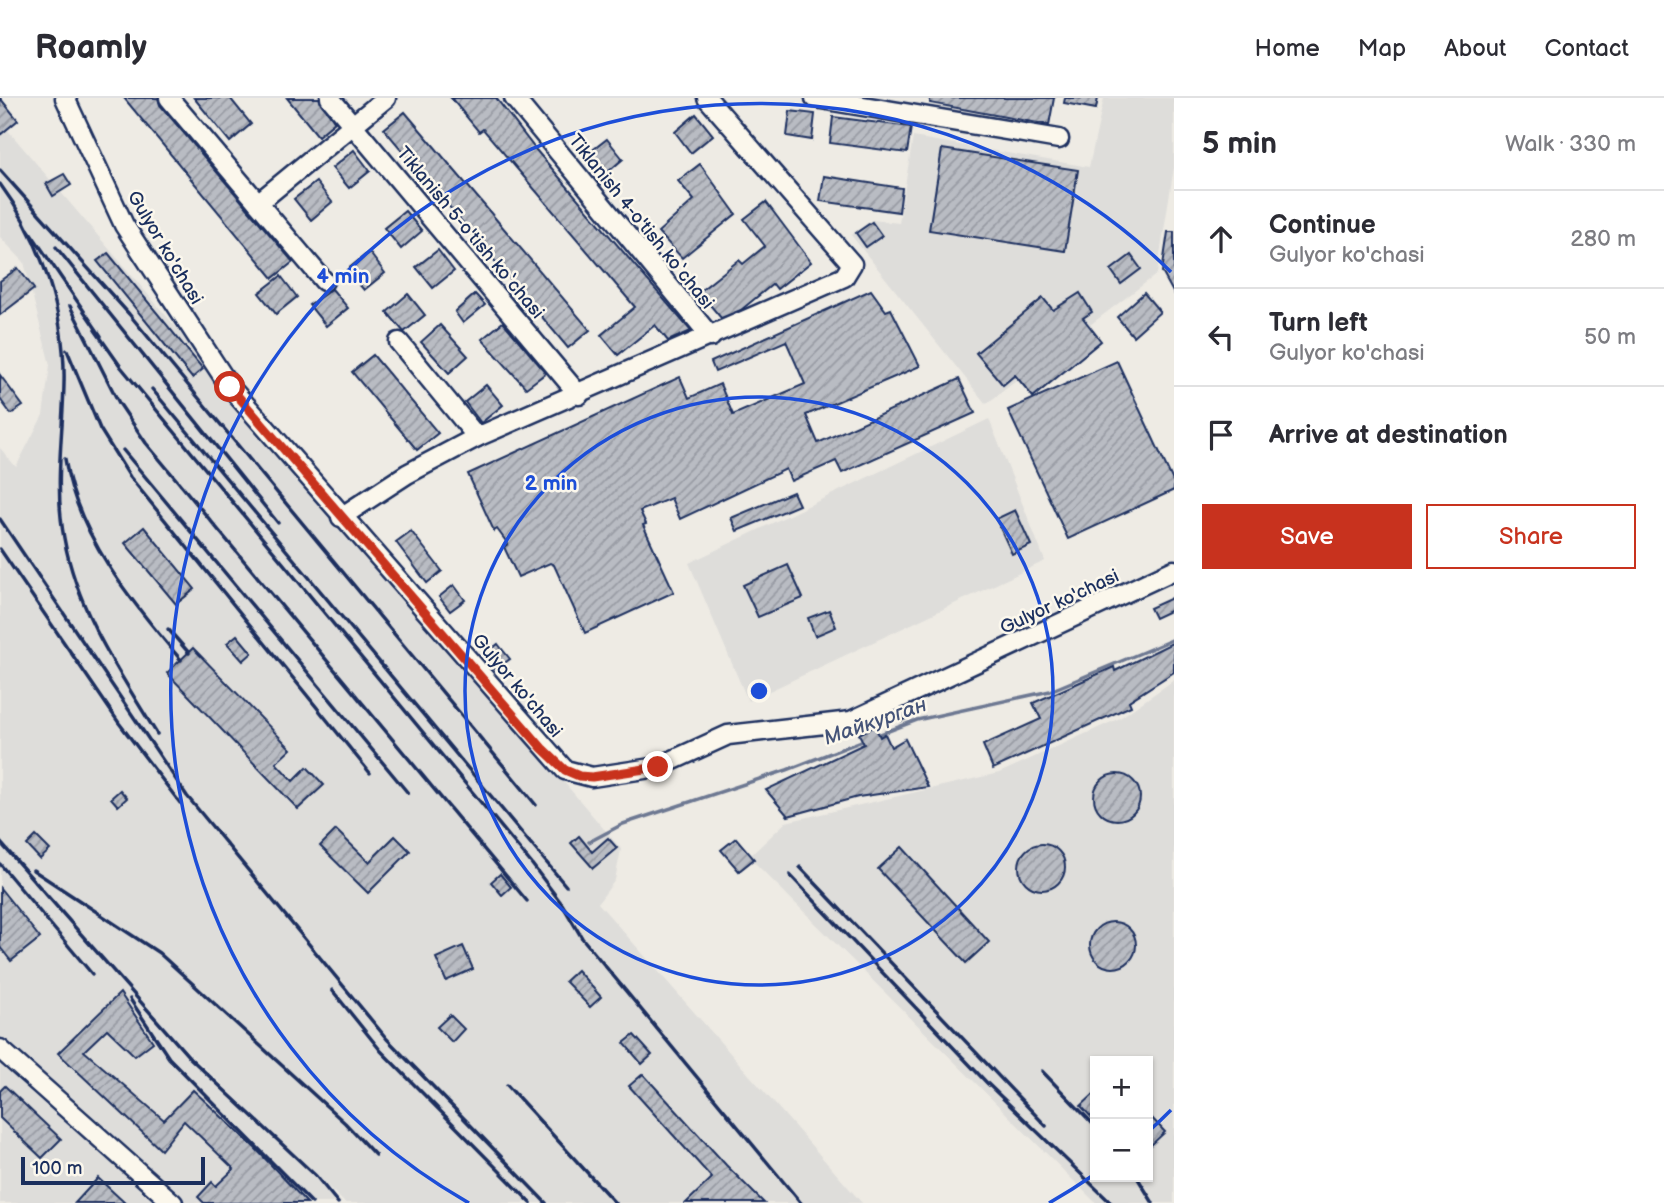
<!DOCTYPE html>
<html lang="en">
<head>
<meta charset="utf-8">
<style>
  body { margin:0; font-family:"Balsamiq Sans",sans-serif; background:#f2f2f3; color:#2b2b33 }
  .controls { position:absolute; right:21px; bottom:21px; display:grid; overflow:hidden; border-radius:0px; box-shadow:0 2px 5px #0004 }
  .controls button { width:63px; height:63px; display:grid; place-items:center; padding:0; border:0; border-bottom:2px solid #e1e1e2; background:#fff; color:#2b2b33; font:35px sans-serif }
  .scale { position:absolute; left:21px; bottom:18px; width:184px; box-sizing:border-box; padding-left:7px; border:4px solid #1b2f5e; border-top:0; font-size:19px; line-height:24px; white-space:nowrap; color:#1b2f5e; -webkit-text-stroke:5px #fbf7ec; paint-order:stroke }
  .stop { position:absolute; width:21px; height:21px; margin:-16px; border:5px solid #c8321e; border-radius:50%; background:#fff }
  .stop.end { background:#c8321e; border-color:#fff; box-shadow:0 2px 7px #0008 }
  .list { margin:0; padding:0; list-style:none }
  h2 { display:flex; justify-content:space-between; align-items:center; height:91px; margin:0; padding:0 28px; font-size:30px }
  h2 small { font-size:23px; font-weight:400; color:#7c7c81 }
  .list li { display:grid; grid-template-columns:46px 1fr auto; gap:21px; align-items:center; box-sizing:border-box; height:98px; padding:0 28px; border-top:2px solid #e1e1e2 }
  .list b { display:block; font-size:26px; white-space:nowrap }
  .list p { margin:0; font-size:23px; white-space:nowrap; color:#7c7c81 }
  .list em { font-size:23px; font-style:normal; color:#7c7c81 }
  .actions { display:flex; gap:14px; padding:21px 28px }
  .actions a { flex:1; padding:16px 0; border:2px solid #c8321e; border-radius:0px; text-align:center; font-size:24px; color:#c8321e }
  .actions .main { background:#c8321e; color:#fff }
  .icon { flex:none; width:38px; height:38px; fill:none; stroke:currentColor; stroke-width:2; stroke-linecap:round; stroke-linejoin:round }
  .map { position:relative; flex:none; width:1174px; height:1105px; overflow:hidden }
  header { display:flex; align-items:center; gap:42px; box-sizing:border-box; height:98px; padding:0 35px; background:#fff; border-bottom:2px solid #e1e1e2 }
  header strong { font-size:33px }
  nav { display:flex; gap:38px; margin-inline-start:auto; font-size:24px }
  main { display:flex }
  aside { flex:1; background:#fff }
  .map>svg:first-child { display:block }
</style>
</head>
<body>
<header>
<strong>Roamly</strong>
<nav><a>Home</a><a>Map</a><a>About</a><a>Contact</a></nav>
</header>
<main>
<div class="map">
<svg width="1174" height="1105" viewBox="0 0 1174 1105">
  <defs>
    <pattern id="building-hatch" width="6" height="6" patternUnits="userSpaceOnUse" patternTransform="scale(1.75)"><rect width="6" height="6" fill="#b9bcc3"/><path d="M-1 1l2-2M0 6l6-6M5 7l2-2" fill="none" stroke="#9699a2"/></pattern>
  </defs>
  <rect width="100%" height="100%" fill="#eeebe4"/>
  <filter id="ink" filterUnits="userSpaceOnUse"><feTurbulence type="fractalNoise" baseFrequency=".0143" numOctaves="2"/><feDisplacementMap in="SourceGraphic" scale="14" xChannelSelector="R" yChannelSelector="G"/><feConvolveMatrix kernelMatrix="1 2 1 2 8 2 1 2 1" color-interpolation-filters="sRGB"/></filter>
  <g filter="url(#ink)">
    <!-- built -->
    <g fill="#deddda" fill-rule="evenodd">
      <polygon points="1104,0 1174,0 1174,69 1157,176 986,306 851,137 872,122 899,125 913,39 1089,69"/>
      <polygon points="0,23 621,751 615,782 598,805 862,1105 345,1105 123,891 342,1105 0,1105 0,350 16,369 43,317 50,267 24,164 0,139"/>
      <polygon points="989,321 1045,463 748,603 689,465"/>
      <path d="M1174,582v523h-78l-347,-346 37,-35 213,-49 121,-55zM1095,963h53v116h-53z"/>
    </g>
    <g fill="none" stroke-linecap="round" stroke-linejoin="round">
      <!-- stream -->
      <g stroke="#6d7892" stroke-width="3.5">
        <polyline points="878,637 917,622 1050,593 1174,541"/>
        <polyline points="589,744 623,726 787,672 867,641"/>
      </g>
    </g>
    <!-- building -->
    <g fill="url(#building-hatch)" stroke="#1b2f5e" stroke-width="2">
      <polygon points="0,0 18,22 0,37"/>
      <polygon points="124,0 158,0 160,7 293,164 273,180"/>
      <polygon points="194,0 230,0 251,26 230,44"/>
      <polygon points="287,0 319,0 335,24 318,38"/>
      <polygon points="451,0 496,0 536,52 691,233 668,243 655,227 618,257 601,237 635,209 483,31 479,34"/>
      <polygon points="930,0 1054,0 1049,27 930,5"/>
      <polygon points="1065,0 1098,0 1096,11 1064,5"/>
      <polygon points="790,13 815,16 812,42 787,38"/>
      <polygon points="405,14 590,232 568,250 384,31"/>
      <polygon points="696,16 713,37 691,55 675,34"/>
      <polygon points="833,19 911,29 907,55 830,45"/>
      <polygon points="607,41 623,61 602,79 585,58"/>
      <polygon points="942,51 1078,72 1065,153 929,132"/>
      <polygon points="354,52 370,73 349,90 332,70"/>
      <polygon points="700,66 736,116 682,160 658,134 694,102 678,83"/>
      <polygon points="64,76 71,87 53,98 46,86"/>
      <polygon points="824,78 902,90 899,114 820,103"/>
      <polygon points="316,84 332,104 311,122 294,101"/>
      <polygon points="766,104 811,164 777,191 773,186 741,212 721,220 699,194 739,162 743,166 765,148 744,121"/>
      <polygon points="405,113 422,133 401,151 384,130"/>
      <polygon points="872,124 882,138 866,149 856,135"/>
      <polygon points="1168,134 1174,134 1174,196 1162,174"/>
      <polygon points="438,152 454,173 433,190 416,169"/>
      <polygon points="369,154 385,175 364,192 347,172"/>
      <polygon points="108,155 203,271 192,280 97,163"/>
      <polygon points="1131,157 1141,171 1121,186 1111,172"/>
      <polygon points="18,170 34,191 0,217 0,183"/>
      <polygon points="281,178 297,199 276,216 259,195"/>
      <polygon points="332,191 348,210 326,228 309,207"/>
      <polygon points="871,192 886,213 891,211 920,268 806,317 818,345 959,281 975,315 842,375 836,363 791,383 786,371 680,421 671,400 640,413 646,426 643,427 674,494 585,535 554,467 550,465 518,479 504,449 508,446 497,431 494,433 468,376 680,279 689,300 720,286 733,317 805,286 786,243 715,274 711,264"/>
      <polygon points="1080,195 1092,214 1083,220 1101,243 1033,299 1015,277 1003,287 976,255 1043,200 1053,212"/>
      <polygon points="1144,195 1160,214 1133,238 1117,219"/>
      <polygon points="408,196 425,217 404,234 387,214"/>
      <polygon points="475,196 485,207 463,225 455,214"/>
      <polygon points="503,224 546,275 526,290 482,241"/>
      <polygon points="440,227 468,258 449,275 421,244"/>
      <polygon points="373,257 438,335 417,352 352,274"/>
      <polygon points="1117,263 1174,385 1174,392 1068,441 1008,312"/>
      <polygon points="0,277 23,308 11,316 0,301"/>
      <polygon points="486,287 503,307 481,325 465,304"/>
      <polygon points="793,394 799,407 737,433 731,420"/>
      <polygon points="1015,412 1031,447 1012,456 996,421"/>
      <polygon points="144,429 195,491 176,506 125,445"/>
      <polygon points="411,433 442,473 427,485 396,444"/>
      <polygon points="788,467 803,500 758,519 743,487"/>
      <polygon points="454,487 465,502 450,513 439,499"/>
      <polygon points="1174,499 1174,511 1155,520 1150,510"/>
      <polygon points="829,512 836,529 815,538 808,520"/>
      <polygon points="237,537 252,555 243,563 227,545"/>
      <polygon points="1174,544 1174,574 1129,603 1131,608 993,671 983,647 1041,621 1033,605 1114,569 1115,573"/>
      <polygon points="498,546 510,561 495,572 483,558"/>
      <polygon points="193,550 291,651 276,665 293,683 307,669 324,687 298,711 167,575"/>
      <polygon points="906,610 910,619 901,623 897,614"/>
      <polygon points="875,628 880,639 885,636 891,649 905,641 928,689 858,699 788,718 766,692 864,646 859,636"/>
      <circle cx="1117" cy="699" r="23"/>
      <polygon points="120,692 127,700 118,708 111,700"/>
      <polygon points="336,732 369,764 395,738 410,753 368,795 320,748"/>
      <polygon points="36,738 50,752 40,761 27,747"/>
      <polygon points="579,738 592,754 608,740 617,750 593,770 571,745"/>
      <polygon points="736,740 754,761 739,773 721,752"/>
      <circle cx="1042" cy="769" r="23"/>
      <polygon points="902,749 989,844 966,865 878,771"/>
      <polygon points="500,776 511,789 502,797 491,784"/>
      <polygon points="0,790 40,840 11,863 0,849"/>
      <circle cx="1113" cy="847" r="23"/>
      <polygon points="463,848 473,871 446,883 436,860"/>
      <polygon points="577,872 601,899 590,909 565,883"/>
      <polygon points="120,895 153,944 135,958 107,931 84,953 164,1022 193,992 255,1050 307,1105 204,1105 198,1099 212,1084 216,1088 234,1071 184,1023 161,1052 58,955"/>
      <polygon points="450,917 464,931 452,944 437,929"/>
      <polygon points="634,937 652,957 642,966 624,945"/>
      <polygon points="643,976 726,1067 764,1105 686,1105 712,1080 629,988"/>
      <polygon points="5,988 61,1041 42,1060 0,1020 0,993"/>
      <polygon points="1095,995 1095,1023 1081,1008"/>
      <polygon points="1148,1016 1165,1034 1148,1050"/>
      <polygon points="98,1080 125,1105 75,1105"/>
    </g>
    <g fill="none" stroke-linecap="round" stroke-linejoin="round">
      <defs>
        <g id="minor">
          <polyline points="65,0 124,127 230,289 565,672 592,679 658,669 728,637 851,623 1174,472"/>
          <polyline points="169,0 324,183"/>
          <polyline points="330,0 579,297"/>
          <polyline points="514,0 711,239"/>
          <polyline points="815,0 1059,41"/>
          <polyline points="258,105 386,0"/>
          <polyline points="399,244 477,339"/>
          <polyline points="341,419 407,376 477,339 844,179 852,166 707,0"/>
          <polyline points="0,951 173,1105"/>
        </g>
      </defs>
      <!-- minor casing -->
      <use href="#minor" stroke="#1b2f5e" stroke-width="23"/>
      <!-- minor -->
      <use href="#minor" stroke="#fbf7ec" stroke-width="18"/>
      <!-- rail -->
      <g stroke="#1b2f5e" stroke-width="3.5">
        <polyline points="0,72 129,216 536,707"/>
        <path d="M0,86c41,55 66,131 64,200 -1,51 -10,102 0,154 13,73 55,134 93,196"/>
        <polyline points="28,131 101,238"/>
        <polyline points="56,149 278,425"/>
        <polyline points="70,208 119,305 146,345 527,803"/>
        <polyline points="95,232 121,269 531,765 562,806 582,840 801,1105"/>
        <polyline points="67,252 100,331 130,379 370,675"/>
        <polyline points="152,291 566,788"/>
        <polyline points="123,352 408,695"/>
        <path d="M65,361c12,76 67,144 116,201"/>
        <polyline points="0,421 187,698 387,941 546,1105"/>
        <polyline points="0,451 119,625 180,705"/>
        <polyline points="168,531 189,555"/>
        <polyline points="0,744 190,960 316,1078 338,1105"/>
        <polyline points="0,766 92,876"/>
        <polyline points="800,769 1046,1028"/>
        <polyline points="33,772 159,855 345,1025 375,1057"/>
        <polyline points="790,777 987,985 1111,1105"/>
        <polyline points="332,892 381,953 531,1105"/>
        <polyline points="130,901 169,960 312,1105"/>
        <polyline points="1042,973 1095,1028"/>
        <polyline points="507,987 615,1105"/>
        <polyline points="1137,1079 1153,1105"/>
      </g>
    </g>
  </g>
  <g fill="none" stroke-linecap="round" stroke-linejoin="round" filter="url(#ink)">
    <!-- route -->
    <polyline stroke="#c8321e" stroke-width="9" points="230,289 542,650 565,672 579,678 592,679 658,669"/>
  </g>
  <!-- distance rings -->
  <g fill="none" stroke="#1d4ed8" stroke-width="3.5">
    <circle cx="759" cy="593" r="294"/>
    <path d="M1171 1012A588 588 0 0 1 1149 1033M1092 1078A588 588 0 0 1 1049 1105M469 1105A588 588 0 1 1 1171 174"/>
  </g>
  <g text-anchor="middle" stroke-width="5" stroke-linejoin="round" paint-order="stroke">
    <!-- street labels -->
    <g font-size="19" fill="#1b2f5e" stroke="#fbf7ec">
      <text transform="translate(642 123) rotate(51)" y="7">Tiklanish 4-o'tish ko‘chasi</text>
      <text transform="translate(471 134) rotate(50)" y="7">Tiklanish 5-o'tish ko‘chasi</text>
      <text transform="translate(166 149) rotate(59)" y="7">Gulyor ko'chasi</text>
      <text transform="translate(1059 503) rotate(-25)" y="7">Gulyor ko'chasi</text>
      <text transform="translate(518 587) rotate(50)" y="7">Gulyor ko'chasi</text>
    </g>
    <!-- water labels -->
    <g font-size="21" font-style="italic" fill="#445378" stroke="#fbf7ec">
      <text transform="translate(875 623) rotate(-19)" y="7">Майкурган</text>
    </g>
  </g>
  <circle cx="759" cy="593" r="10" fill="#1d4ed8" stroke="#fbf7ec" stroke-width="3.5"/>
  <g font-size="21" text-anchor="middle" font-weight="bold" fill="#1d4ed8" stroke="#fbf7ec" stroke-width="5" stroke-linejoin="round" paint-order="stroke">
    <text x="343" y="185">4 min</text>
    <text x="551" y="392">2 min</text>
  </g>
</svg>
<div class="controls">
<button>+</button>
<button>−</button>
</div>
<div class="scale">100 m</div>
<div class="stop" style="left:230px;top:289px"></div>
<div class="stop end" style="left:658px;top:669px"></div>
</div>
<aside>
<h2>5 min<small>Walk · 330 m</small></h2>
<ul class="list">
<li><svg class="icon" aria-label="ahead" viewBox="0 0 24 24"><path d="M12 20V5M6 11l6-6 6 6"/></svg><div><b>Continue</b><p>Gulyor ko'chasi</p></div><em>280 m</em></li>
<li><svg class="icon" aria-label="left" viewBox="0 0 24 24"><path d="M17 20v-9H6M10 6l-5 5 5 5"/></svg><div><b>Turn left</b><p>Gulyor ko'chasi</p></div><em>50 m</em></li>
<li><svg class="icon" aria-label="arrive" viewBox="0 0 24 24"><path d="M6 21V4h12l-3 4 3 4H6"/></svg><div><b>Arrive at destination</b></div></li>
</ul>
<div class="actions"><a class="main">Save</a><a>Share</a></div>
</aside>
</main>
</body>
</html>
